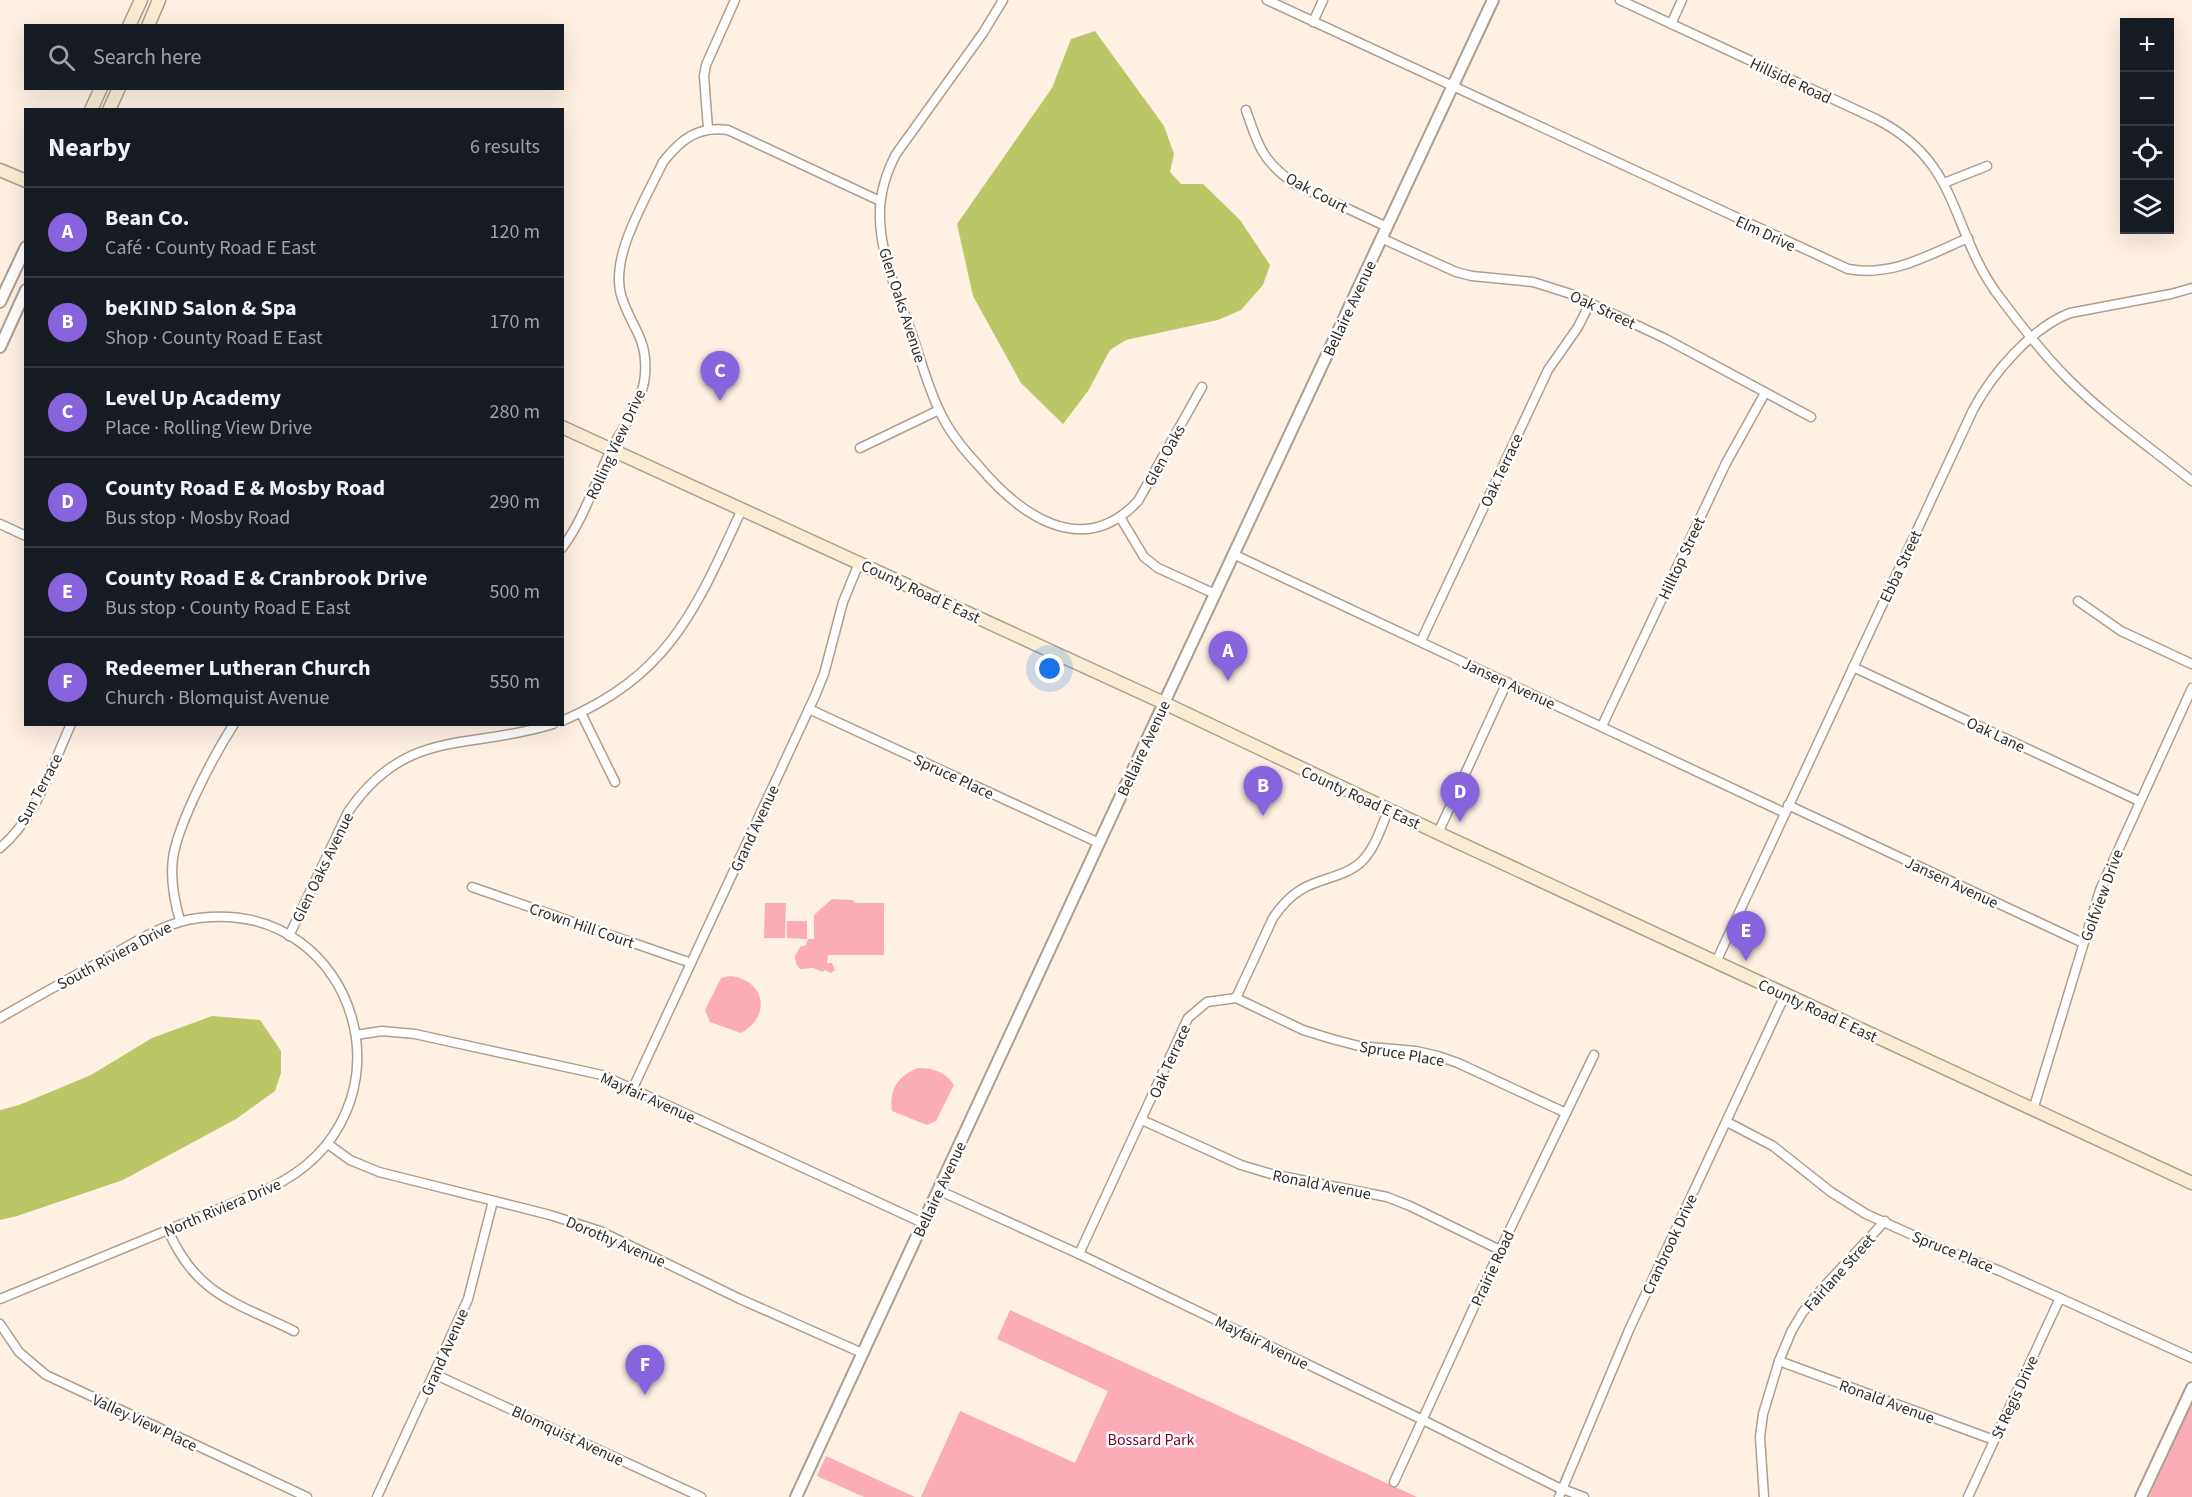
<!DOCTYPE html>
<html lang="en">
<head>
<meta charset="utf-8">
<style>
  body { margin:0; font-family:"Source Sans 3",sans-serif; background:#242831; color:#f1f3f6 }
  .controls { position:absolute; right:18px; top:18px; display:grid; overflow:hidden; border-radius:0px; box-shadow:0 6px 24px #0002 }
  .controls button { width:54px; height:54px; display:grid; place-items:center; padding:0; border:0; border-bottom:2px solid #363941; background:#171b24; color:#f1f3f6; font:30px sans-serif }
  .you { position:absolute; left:1050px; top:669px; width:21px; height:21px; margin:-15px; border:4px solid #fff; border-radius:50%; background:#1a73e8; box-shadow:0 0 0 9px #1a73e833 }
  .badge { display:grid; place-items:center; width:39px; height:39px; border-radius:50%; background:#8764de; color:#fff; font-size:20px; font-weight:700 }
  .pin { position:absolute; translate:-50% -50px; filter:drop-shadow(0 2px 3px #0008) }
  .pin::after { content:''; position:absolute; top:32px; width:21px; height:18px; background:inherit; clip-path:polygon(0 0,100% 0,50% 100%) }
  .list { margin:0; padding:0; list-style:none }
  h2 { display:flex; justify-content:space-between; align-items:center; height:78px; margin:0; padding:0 24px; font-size:26px }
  h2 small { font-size:20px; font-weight:400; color:#9ea1a6 }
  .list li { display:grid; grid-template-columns:39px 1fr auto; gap:18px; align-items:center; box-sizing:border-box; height:90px; padding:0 24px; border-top:2px solid #363941 }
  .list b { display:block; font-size:22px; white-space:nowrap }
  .list p { margin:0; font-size:20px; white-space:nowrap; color:#9ea1a6 }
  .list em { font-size:20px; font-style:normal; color:#9ea1a6 }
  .icon { flex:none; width:33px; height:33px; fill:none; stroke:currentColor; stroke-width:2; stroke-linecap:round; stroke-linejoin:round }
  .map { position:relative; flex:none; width:2192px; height:1497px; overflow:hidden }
  .search { position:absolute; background:#171b24; box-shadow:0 6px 24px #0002; left:24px; top:24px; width:540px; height:66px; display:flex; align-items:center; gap:15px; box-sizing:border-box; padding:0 21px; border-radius:0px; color:#9ea1a6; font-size:22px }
  .panel { position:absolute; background:#171b24; box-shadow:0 6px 24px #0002; left:24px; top:108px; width:540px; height:618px; border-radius:0px }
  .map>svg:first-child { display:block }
</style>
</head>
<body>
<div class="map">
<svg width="2192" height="1497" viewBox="0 0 2192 1497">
  <rect width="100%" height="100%" fill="#fef0e3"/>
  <!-- green -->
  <g fill="#fbacb6">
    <polygon points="832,899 852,900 856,903 884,903 884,955 828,955 827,963 832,963 835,970 831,973 825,970 823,972 813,968 800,969 796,963 795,956 800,947 806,945 808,939 814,939 814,915"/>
    <polygon points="765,903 786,903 785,938 764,938"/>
    <polygon points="787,921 807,921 807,939 787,938"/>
    <path d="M730,976c35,4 42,40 11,57l-31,-11 -5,-12 16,-32z"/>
    <path d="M918,1068c16,0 27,4 36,17l-18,36 -9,4 -35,-14c-3,-22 6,-35 26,-43z"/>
    <polygon points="1010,1310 1417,1497 921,1497 960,1411 1075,1463 1108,1391 997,1339"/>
    <polygon points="2192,1400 2192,1497 2149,1497"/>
    <polygon points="826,1456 915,1497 864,1497 817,1476"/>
  </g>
  <!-- water -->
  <g fill="#bbc766">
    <polygon points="1095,31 1164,126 1174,154 1170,172 1181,184 1203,184 1240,220 1270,265 1263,285 1241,310 1218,320 1126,340 1110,350 1088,391 1063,424 1021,383 973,296 957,224 1052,88 1071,39"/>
    <polygon points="212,1016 260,1020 281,1051 281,1073 275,1091 236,1119 123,1180 17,1216 0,1220 0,1110 19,1105 91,1075 152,1038"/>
  </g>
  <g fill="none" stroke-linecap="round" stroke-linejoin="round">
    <defs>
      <g id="minor">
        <path d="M1003,0l-20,33 -87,121c-11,21 -17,41 -16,65 1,40 20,80 33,118 8,24 15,50 26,73 9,20 24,39 39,55 41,49 104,96 160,36l64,-114"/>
        <path d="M1267,0l581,269c45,8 80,-14 120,-31"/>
        <path d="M1620,0l256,119c87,44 73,113 125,180 21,28 43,56 67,80 38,38 83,69 124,102"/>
        <polyline points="1313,22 1323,0"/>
        <polyline points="1671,24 1682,0"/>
        <path d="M1246,110c12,36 17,52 49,74l92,43"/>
        <polyline points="708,129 704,76 706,65 735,0"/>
        <polyline points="1944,183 1987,166"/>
        <polyline points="1381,238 1456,272 1472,276 1533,282 1571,294 1666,339 1811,417"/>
        <polyline points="860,448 939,410"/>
        <polyline points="1120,517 1144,557 1158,568 1215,594"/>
        <polyline points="0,524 26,536"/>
        <path d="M562,548c22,-29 33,-66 49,-98 12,-24 32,-48 34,-75 3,-37 -13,-46 -23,-77 -14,-40 24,-99 41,-136 18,-23 35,-36 65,-32l152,71"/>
        <polyline points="1233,554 1785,813"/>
        <polyline points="2078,601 2121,631 2192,664"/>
        <polyline points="1421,641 1548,370 1578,327 1590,303"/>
        <polyline points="1853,667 2139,801"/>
        <polyline points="809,709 1099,843"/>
        <polyline points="581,713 615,782"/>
        <path d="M562,721c108,-46 134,-112 180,-212"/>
        <polyline points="1602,726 1726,463 1765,393"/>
        <polyline points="1788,805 2083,943"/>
        <polyline points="1438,833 1507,682"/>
        <path d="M0,848c36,-30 52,-82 71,-124"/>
        <polyline points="472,887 691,963"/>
        <path d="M180,921c-6,-21 -10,-41 -7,-63 5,-35 41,-103 61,-134"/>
        <path d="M289,936l59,-124c59,-86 120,-61 205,-88"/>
        <path d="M1716,962l257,-552c19,-36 58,-82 97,-97l101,-19 21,-6"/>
        <polyline points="1236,998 1303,1030 1332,1039 1359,1046 1416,1051 1438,1056 1458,1063 1566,1113"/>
        <path d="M1236,998l37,-80c8,-12 17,-22 29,-29 19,-11 43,-12 59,-27 14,-13 20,-35 28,-53"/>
        <path d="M0,1018c34,-20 69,-39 103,-58 31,-17 61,-38 96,-42 160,-20 224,197 71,270l-270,111"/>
        <polyline points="356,1035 382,1031 415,1034 602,1075 923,1223"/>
        <polyline points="633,1088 815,696 824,674 843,602 859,563"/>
        <polyline points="2033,1110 2100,890 2192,688"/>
        <polyline points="1142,1120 1241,1165 1271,1174 1387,1197 1410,1206 1500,1250"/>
        <polyline points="1727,1122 1773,1146 1831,1192 1866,1214 1948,1251 2000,1271 2192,1358"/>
        <polyline points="328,1144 350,1160 379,1172 550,1215 600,1231 740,1299 862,1353"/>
        <polyline points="938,1190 1079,1254 1423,1420 1557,1487 1584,1497"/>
        <path d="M168,1230c28,65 67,72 126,101"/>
        <polyline points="1079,1254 1188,1018 1207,1002 1236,998"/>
        <polyline points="0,1324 19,1352 46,1375 307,1497"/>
        <polyline points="1779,1361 1994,1440"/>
        <polyline points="434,1374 701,1497"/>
        <polyline points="1394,1482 1500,1250 1594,1055"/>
        <polyline points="377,1497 468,1299 493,1201"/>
        <polyline points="1559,1497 1629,1330 1785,995"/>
        <polyline points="1764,1497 1760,1437 1763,1414 1779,1361 1792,1330 1803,1312 1819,1292 1885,1221"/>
        <polyline points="1968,1497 2060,1298"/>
      </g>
      <g id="tertiary">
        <polyline points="0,302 26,247"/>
        <polyline points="0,347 26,290"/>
        <polyline points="796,1497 1156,720 1493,0"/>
        <polyline points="2141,1497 2192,1388"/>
      </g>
      <g id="secondary">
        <polyline points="129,26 141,0"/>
        <polyline points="148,26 159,0"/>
        <polyline points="91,110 101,88"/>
        <polyline points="109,110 119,88"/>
        <polyline points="0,170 26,181"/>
        <polyline points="562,427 1164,703 1438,833 2192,1183"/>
      </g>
    </defs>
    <!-- minor casing -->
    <use href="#minor" stroke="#ae9e90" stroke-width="11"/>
    <!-- tertiary casing -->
    <use href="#tertiary" stroke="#ae9e90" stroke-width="14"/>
    <!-- secondary casing -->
    <use href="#secondary" stroke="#ae9e90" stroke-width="15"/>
    <!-- minor -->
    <use href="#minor" stroke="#fff" stroke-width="8"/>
    <!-- tertiary -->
    <use href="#tertiary" stroke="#fff" stroke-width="10"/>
    <!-- secondary -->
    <use href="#secondary" stroke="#f9eed2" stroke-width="12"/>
  </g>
  <g text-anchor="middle" stroke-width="5" stroke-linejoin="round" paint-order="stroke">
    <!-- street labels -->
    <g font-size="16" fill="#312b25" stroke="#fff">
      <text transform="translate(1791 80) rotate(25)" y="6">Hillside Road</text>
      <text transform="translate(1317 192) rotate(28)" y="6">Oak Court</text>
      <text transform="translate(1766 233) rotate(25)" y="6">Elm Drive</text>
      <text transform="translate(903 305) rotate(72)" y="6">Glen Oaks Avenue</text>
      <text transform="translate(1349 308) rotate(-65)" y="6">Bellaire Avenue</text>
      <text transform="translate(1603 309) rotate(25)" y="6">Oak Street</text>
      <text transform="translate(615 444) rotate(-65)" y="6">Rolling View Drive</text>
      <text transform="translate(1164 455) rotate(-61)" y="6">Glen Oaks</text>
      <text transform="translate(1501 470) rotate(-65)" y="6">Oak Terrace</text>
      <text transform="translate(1681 558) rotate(-65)" y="6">Hilltop Street</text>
      <text transform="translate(1900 566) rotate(-65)" y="6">Ebba Street</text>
      <text transform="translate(921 591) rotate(25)" y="6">County Road E East</text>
      <text transform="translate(1509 683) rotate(25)" y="6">Jansen Avenue</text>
      <text transform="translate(1996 734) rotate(25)" y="6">Oak Lane</text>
      <text transform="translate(1143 748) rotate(-65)" y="6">Bellaire Avenue</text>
      <text transform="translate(954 776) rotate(25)" y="6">Spruce Place</text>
      <text transform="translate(39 789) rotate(-62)" y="6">Sun Terrace</text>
      <text transform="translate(1361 797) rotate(25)" y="6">County Road E East</text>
      <text transform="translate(754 828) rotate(-65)" y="6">Grand Avenue</text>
      <text transform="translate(322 867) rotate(-64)" y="6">Glen Oaks Avenue</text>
      <text transform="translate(1952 882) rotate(25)" y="6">Jansen Avenue</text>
      <text transform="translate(2101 895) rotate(-70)" y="6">Golfview Drive</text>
      <text transform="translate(582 925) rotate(19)" y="6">Crown Hill Court</text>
      <text transform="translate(114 955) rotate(-28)" y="6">South Riviera Drive</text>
      <text transform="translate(1818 1010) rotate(25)" y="6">County Road E East</text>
      <text transform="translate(1402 1053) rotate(10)" y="6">Spruce Place</text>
      <text transform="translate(1169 1061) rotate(-66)" y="6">Oak Terrace</text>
      <text transform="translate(648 1097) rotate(24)" y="6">Mayfair Avenue</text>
      <text transform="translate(1322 1184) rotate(11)" y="6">Ronald Avenue</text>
      <text transform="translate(939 1189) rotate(-65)" y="6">Bellaire Avenue</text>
      <text transform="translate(222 1207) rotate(-23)" y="6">North Riviera Drive</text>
      <text transform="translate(616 1241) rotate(23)" y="6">Dorothy Avenue</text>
      <text transform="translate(1669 1244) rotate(-65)" y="6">Cranbrook Drive</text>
      <text transform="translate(1953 1251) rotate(22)" y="6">Spruce Place</text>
      <text transform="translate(1492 1268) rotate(-65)" y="6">Prairie Road</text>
      <text transform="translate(1839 1272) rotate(-48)" y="6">Fairlane Street</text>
      <text transform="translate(1262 1342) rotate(26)" y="6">Mayfair Avenue</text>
      <text transform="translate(444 1352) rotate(-66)" y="6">Grand Avenue</text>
      <text transform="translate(2014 1397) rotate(-65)" y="6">St Regis Drive</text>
      <text transform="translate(1887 1401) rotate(20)" y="6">Ronald Avenue</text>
      <text transform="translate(145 1422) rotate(25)" y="6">Valley View Place</text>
      <text transform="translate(568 1435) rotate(25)" y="6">Blomquist Avenue</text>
    </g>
    <!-- park labels -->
    <g font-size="16" fill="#7d002c" stroke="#fff">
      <text x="1151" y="1445">Bossard Park</text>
    </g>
  </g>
</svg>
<div class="controls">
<button>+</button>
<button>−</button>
<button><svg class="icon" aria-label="locate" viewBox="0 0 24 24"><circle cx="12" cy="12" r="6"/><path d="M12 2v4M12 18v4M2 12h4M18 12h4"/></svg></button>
<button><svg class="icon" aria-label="layers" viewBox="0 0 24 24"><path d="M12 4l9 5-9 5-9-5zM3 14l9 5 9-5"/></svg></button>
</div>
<div class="you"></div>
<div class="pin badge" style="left:1228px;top:681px">A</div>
<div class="pin badge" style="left:1263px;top:816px">B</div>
<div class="pin badge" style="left:720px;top:401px">C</div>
<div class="pin badge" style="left:1460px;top:822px">D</div>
<div class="pin badge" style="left:1746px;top:961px">E</div>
<div class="pin badge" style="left:645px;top:1395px">F</div>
<div class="search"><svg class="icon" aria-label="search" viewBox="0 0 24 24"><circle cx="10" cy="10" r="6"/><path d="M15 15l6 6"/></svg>Search here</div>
<section class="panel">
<h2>Nearby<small>6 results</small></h2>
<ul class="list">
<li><span class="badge">A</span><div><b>Bean Co.</b><p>Café · County Road E East</p></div><em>120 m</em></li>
<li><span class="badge">B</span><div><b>beKIND Salon &amp; Spa</b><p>Shop · County Road E East</p></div><em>170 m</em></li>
<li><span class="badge">C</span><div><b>Level Up Academy</b><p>Place · Rolling View Drive</p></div><em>280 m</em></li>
<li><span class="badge">D</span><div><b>County Road E &amp; Mosby Road</b><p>Bus stop · Mosby Road</p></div><em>290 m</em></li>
<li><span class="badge">E</span><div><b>County Road E &amp; Cranbrook Drive</b><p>Bus stop · County Road E East</p></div><em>500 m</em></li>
<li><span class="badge">F</span><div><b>Redeemer Lutheran Church</b><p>Church · Blomquist Avenue</p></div><em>550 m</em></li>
</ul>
</section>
</div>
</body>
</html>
